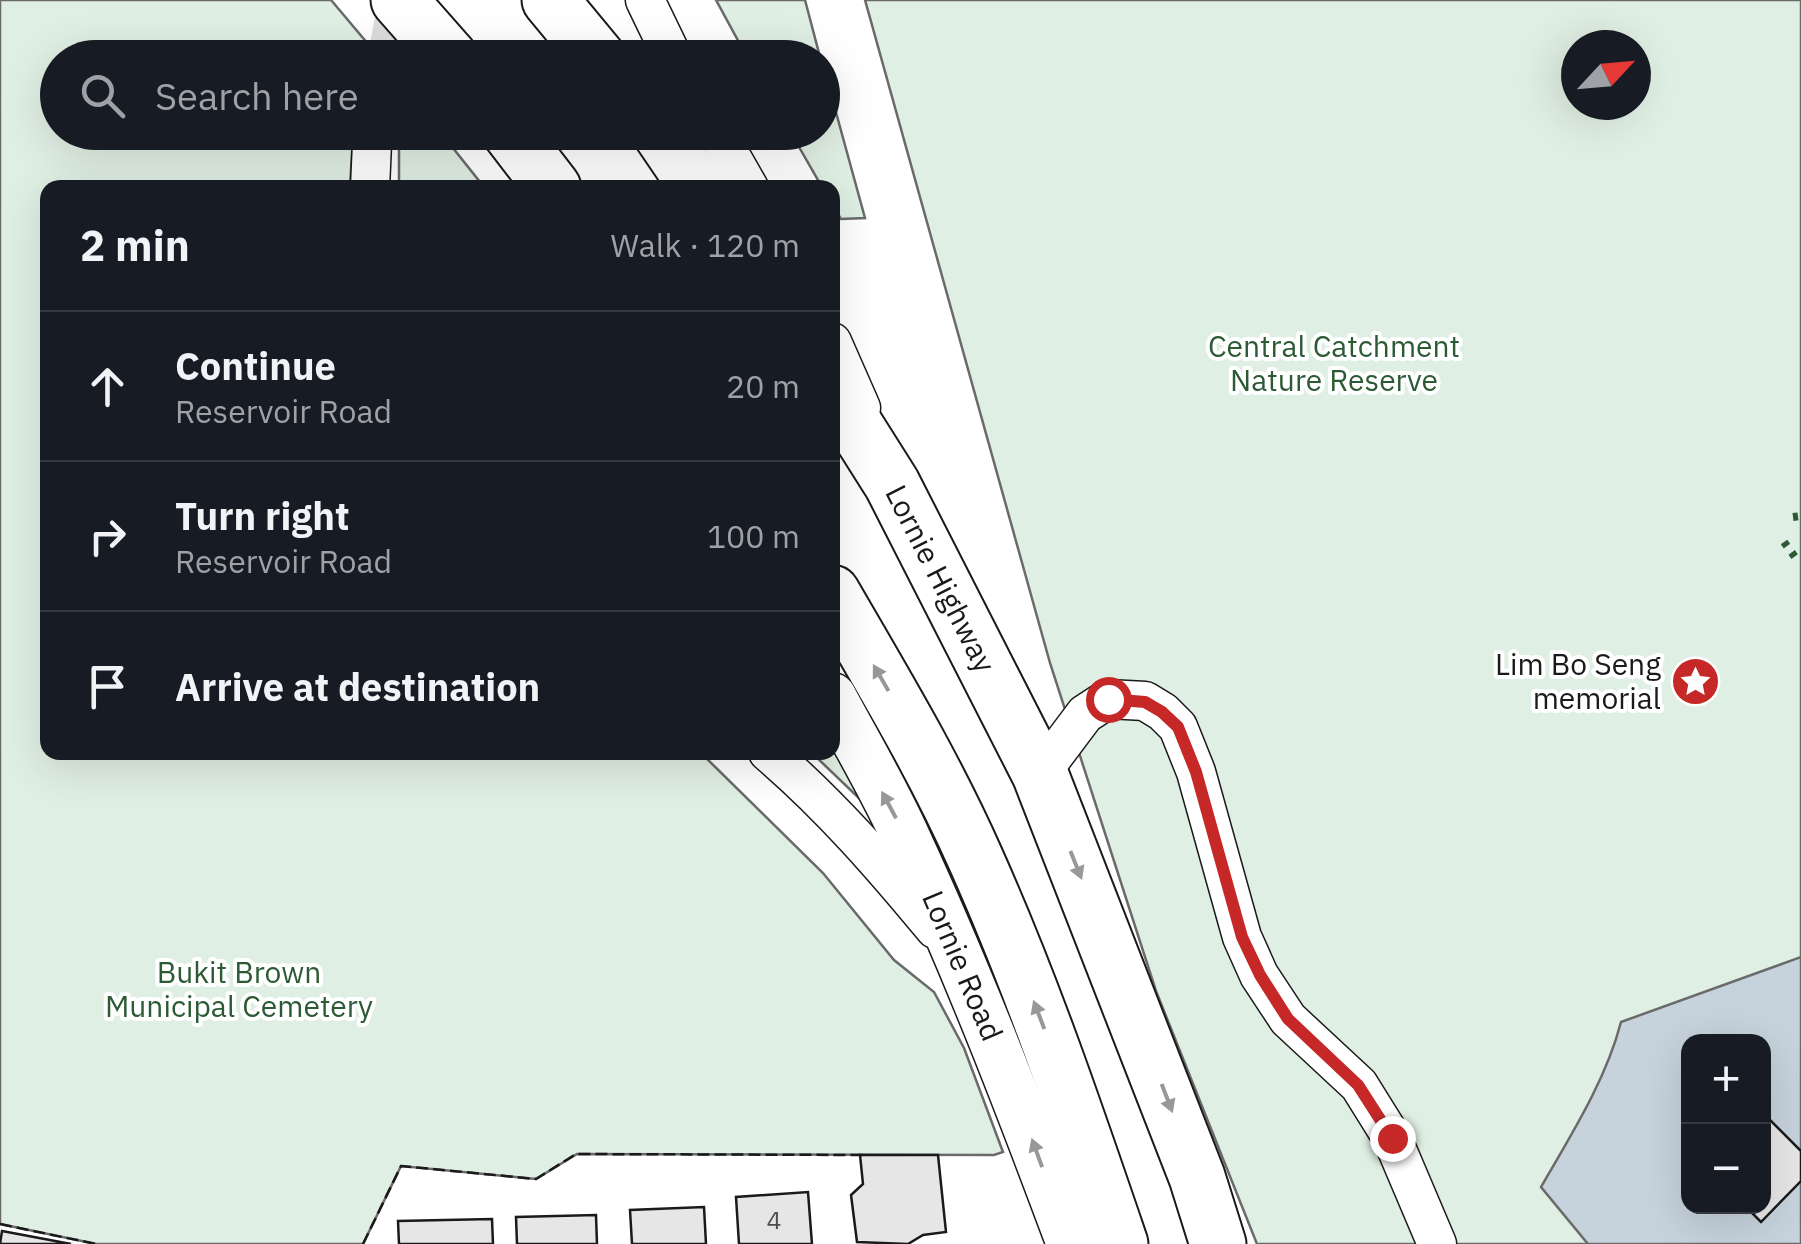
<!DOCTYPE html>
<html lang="en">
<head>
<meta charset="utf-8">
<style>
  body { margin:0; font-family:"IBM Plex Sans",sans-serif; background:#242831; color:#f1f3f6 }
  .controls { position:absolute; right:30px; bottom:30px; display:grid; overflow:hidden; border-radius:20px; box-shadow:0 10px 40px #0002 }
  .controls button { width:90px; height:90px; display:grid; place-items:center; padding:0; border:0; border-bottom:2px solid #363941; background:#171b24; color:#f1f3f6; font:50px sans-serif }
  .compass { position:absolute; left:1561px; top:30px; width:90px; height:90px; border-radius:50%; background:#171b24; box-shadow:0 10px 40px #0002; rotate:64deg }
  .stop { position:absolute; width:30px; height:30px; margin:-22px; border:8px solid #c62828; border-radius:50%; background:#fff }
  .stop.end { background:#c62828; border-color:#fff; box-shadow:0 2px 10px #0008 }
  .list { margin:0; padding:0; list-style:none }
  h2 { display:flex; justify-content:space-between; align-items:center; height:130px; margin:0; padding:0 40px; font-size:42px }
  h2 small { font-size:32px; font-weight:400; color:#9ea1a6 }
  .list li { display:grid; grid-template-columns:65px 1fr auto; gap:30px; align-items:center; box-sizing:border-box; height:150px; padding:0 40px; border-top:2px solid #363941 }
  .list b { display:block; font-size:38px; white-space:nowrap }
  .list p { margin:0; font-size:32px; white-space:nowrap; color:#9ea1a6 }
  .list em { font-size:32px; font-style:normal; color:#9ea1a6 }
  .icon { flex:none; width:55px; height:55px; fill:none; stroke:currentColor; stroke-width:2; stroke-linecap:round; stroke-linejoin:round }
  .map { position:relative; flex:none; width:1801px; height:1244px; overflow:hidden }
  .search { position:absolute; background:#171b24; box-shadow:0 10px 40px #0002; left:40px; top:40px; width:800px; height:110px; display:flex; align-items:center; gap:25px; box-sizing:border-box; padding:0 35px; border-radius:55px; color:#9ea1a6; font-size:38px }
  .panel { position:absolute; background:#171b24; box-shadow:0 10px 40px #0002; left:40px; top:180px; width:800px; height:580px; border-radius:20px }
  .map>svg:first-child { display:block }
</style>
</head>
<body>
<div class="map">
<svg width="1801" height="1244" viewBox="0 0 1801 1244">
  <rect width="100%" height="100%" fill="#fff"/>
  <!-- green -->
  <g fill="#e0efe3" stroke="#6a6a6a" stroke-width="2.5" fill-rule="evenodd">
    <polygon points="0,0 331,0 379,57 58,58 58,132 441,133 484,187 399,187 399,143 353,137 350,187 48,188 48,752 701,753 823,873 894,960 934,992 964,1048 1003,1152 994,1155 577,1154 536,1179 401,1166 363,1244 96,1244 0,1224"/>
    <polygon points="716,0 805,0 820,57 747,57"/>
    <path d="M865,0h936v1244h-544l-101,-253 -106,-328zM1576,45h60v60h-60zM1688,1042h76v164h-76z"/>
    <polygon points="823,65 865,218 841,219 833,205 832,188 822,187 791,133 822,132"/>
    <polygon points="833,717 886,824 812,753 832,752"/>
  </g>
  <!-- water -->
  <path fill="#c6d2dc" stroke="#6a6a6a" stroke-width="2.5" fill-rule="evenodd" d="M1801,957v287h-213l-47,-57c30,-52 65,-107 80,-165zM1688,1042h76v164h-76z"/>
  <!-- building -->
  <g fill="#e6e6e6" stroke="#1a1a1a" stroke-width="2.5">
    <polygon points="1764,1114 1801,1151 1801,1181 1761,1222 1745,1206 1764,1206"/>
    <polygon points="860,1155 938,1155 946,1232 923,1235 908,1244 857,1242 851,1195 863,1184"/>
    <polygon points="808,1192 812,1244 739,1244 736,1197"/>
    <polygon points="704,1207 706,1244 632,1244 630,1210"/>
    <polygon points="596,1215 597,1244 517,1244 516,1217"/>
    <polygon points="492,1219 493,1244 399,1244 398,1221"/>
    <polygon points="2,1231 71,1244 0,1244"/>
  </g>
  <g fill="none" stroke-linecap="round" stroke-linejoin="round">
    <!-- minor-tunnel -->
    <polyline stroke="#ddd" stroke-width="38" stroke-dasharray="38 19" stroke-linecap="butt" points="387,58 397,0"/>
    <defs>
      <g id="minor">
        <polyline points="645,0 673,58"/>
        <polyline points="717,132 749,188"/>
        <polyline points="370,188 372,143"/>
        <polyline points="832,342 861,408"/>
        <path d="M768,752c62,53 115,114 167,177"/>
        <polyline points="1040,774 1085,714 1108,699 1145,701 1163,712 1178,727 1196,772 1242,937 1259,975 1288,1019 1359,1085 1392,1138 1437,1244"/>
      </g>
      <path id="major" d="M832,697c25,47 53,94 75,143 61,132 113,267 164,404"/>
      <g id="highway">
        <polyline points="399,0 450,58"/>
        <polyline points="550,0 598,58"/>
        <polyline points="510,132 553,188"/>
        <polyline points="660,132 698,188"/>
        <polyline points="832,389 892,484 1040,774 1197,1177 1218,1244"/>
        <path d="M832,593c51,88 103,174 144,267 56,125 100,255 144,384"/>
      </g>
    </defs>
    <!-- minor casing -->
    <use href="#minor" stroke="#1a1a1a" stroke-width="41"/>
    <!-- major casing -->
    <use href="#major" stroke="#1a1a1a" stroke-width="51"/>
    <!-- highway casing -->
    <use href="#highway" stroke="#1a1a1a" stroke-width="59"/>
    <!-- minor -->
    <use href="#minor" stroke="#fff" stroke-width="38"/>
    <!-- major -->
    <use href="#major" stroke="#fff" stroke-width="48"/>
    <!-- highway -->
    <use href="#highway" stroke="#fff" stroke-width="55"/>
    <!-- hedge -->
    <g stroke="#2b5a34" stroke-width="8" stroke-dasharray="5 8" stroke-linecap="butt">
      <polyline points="1793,517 1801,516"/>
      <polyline points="1784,542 1795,557"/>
    </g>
    <!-- fence -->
    <g stroke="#1a1a1a" stroke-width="2.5" stroke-dasharray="12 5" stroke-linecap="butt">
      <polyline points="0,1224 96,1244"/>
      <polyline points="363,1244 401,1166 536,1179 576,1154 863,1155"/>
    </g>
  </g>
  <!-- one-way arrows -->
  <defs><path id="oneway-solid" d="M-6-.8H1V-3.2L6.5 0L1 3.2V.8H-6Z" transform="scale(2.5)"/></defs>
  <g fill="#989898">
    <use href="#oneway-solid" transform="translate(881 678) rotate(-120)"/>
    <use href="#oneway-solid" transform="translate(889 805) rotate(-118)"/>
    <use href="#oneway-solid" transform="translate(1076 865) rotate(68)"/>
    <use href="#oneway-solid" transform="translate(1039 1015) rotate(-111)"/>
    <use href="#oneway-solid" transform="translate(1167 1098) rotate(69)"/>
    <use href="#oneway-solid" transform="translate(1037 1153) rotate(-110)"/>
  </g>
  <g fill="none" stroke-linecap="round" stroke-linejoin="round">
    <!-- route -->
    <polyline stroke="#c62828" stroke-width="12" points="1108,699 1145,702 1162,712 1178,727 1196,772 1242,937 1260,975 1288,1019 1358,1085 1392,1138"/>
  </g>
  <!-- icons -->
  <defs>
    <symbol id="sight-disc" viewBox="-11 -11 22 22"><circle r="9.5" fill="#c62828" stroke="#fff"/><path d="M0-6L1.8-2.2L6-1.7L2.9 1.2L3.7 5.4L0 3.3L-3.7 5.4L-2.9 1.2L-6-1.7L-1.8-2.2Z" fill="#fff"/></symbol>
  </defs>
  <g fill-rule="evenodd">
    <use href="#sight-disc" x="1668" y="654" width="55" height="55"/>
  </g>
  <g text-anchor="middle" stroke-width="8" stroke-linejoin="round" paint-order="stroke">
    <!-- number labels -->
    <g font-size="25" fill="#4d4d4d">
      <text x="774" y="1229">4</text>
    </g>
    <!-- park labels -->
    <g font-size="30" fill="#2b5a34" stroke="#fff">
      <text x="1334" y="357">Central Catchment<tspan x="1334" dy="34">Nature Reserve</tspan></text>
      <text x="239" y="983">Bukit Brown<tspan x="239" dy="34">Municipal Cemetery</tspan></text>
    </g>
    <!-- street labels -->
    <g font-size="30" fill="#1a1a1a" stroke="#fff">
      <text transform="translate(940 579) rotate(63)" y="10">Lornie Highway</text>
      <text transform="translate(962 966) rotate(67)" y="10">Lornie Road</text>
    </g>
    <!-- poi labels -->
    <g font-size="30" fill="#1a1a1a" stroke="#fff" text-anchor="end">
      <text x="1661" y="675">Lim Bo Seng<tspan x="1661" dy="34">memorial</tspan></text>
    </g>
  </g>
</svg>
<div class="controls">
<button>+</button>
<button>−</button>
</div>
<svg class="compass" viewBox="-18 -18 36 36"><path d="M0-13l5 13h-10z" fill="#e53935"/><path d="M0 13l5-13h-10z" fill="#9ea1a6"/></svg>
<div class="stop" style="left:1108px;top:699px"></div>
<div class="stop end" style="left:1392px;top:1138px"></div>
<div class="search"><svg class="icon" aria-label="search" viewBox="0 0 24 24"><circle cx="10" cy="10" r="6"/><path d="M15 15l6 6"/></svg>Search here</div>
<section class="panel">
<h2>2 min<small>Walk · 120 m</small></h2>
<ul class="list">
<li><svg class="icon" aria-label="ahead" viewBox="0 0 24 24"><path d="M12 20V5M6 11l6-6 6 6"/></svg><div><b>Continue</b><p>Reservoir Road</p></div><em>20 m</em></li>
<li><svg class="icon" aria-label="right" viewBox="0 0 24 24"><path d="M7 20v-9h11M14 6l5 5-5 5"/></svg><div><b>Turn right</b><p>Reservoir Road</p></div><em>100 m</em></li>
<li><svg class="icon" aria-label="arrive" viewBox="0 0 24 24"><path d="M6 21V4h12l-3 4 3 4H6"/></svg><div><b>Arrive at destination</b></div></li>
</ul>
</section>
</div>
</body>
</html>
